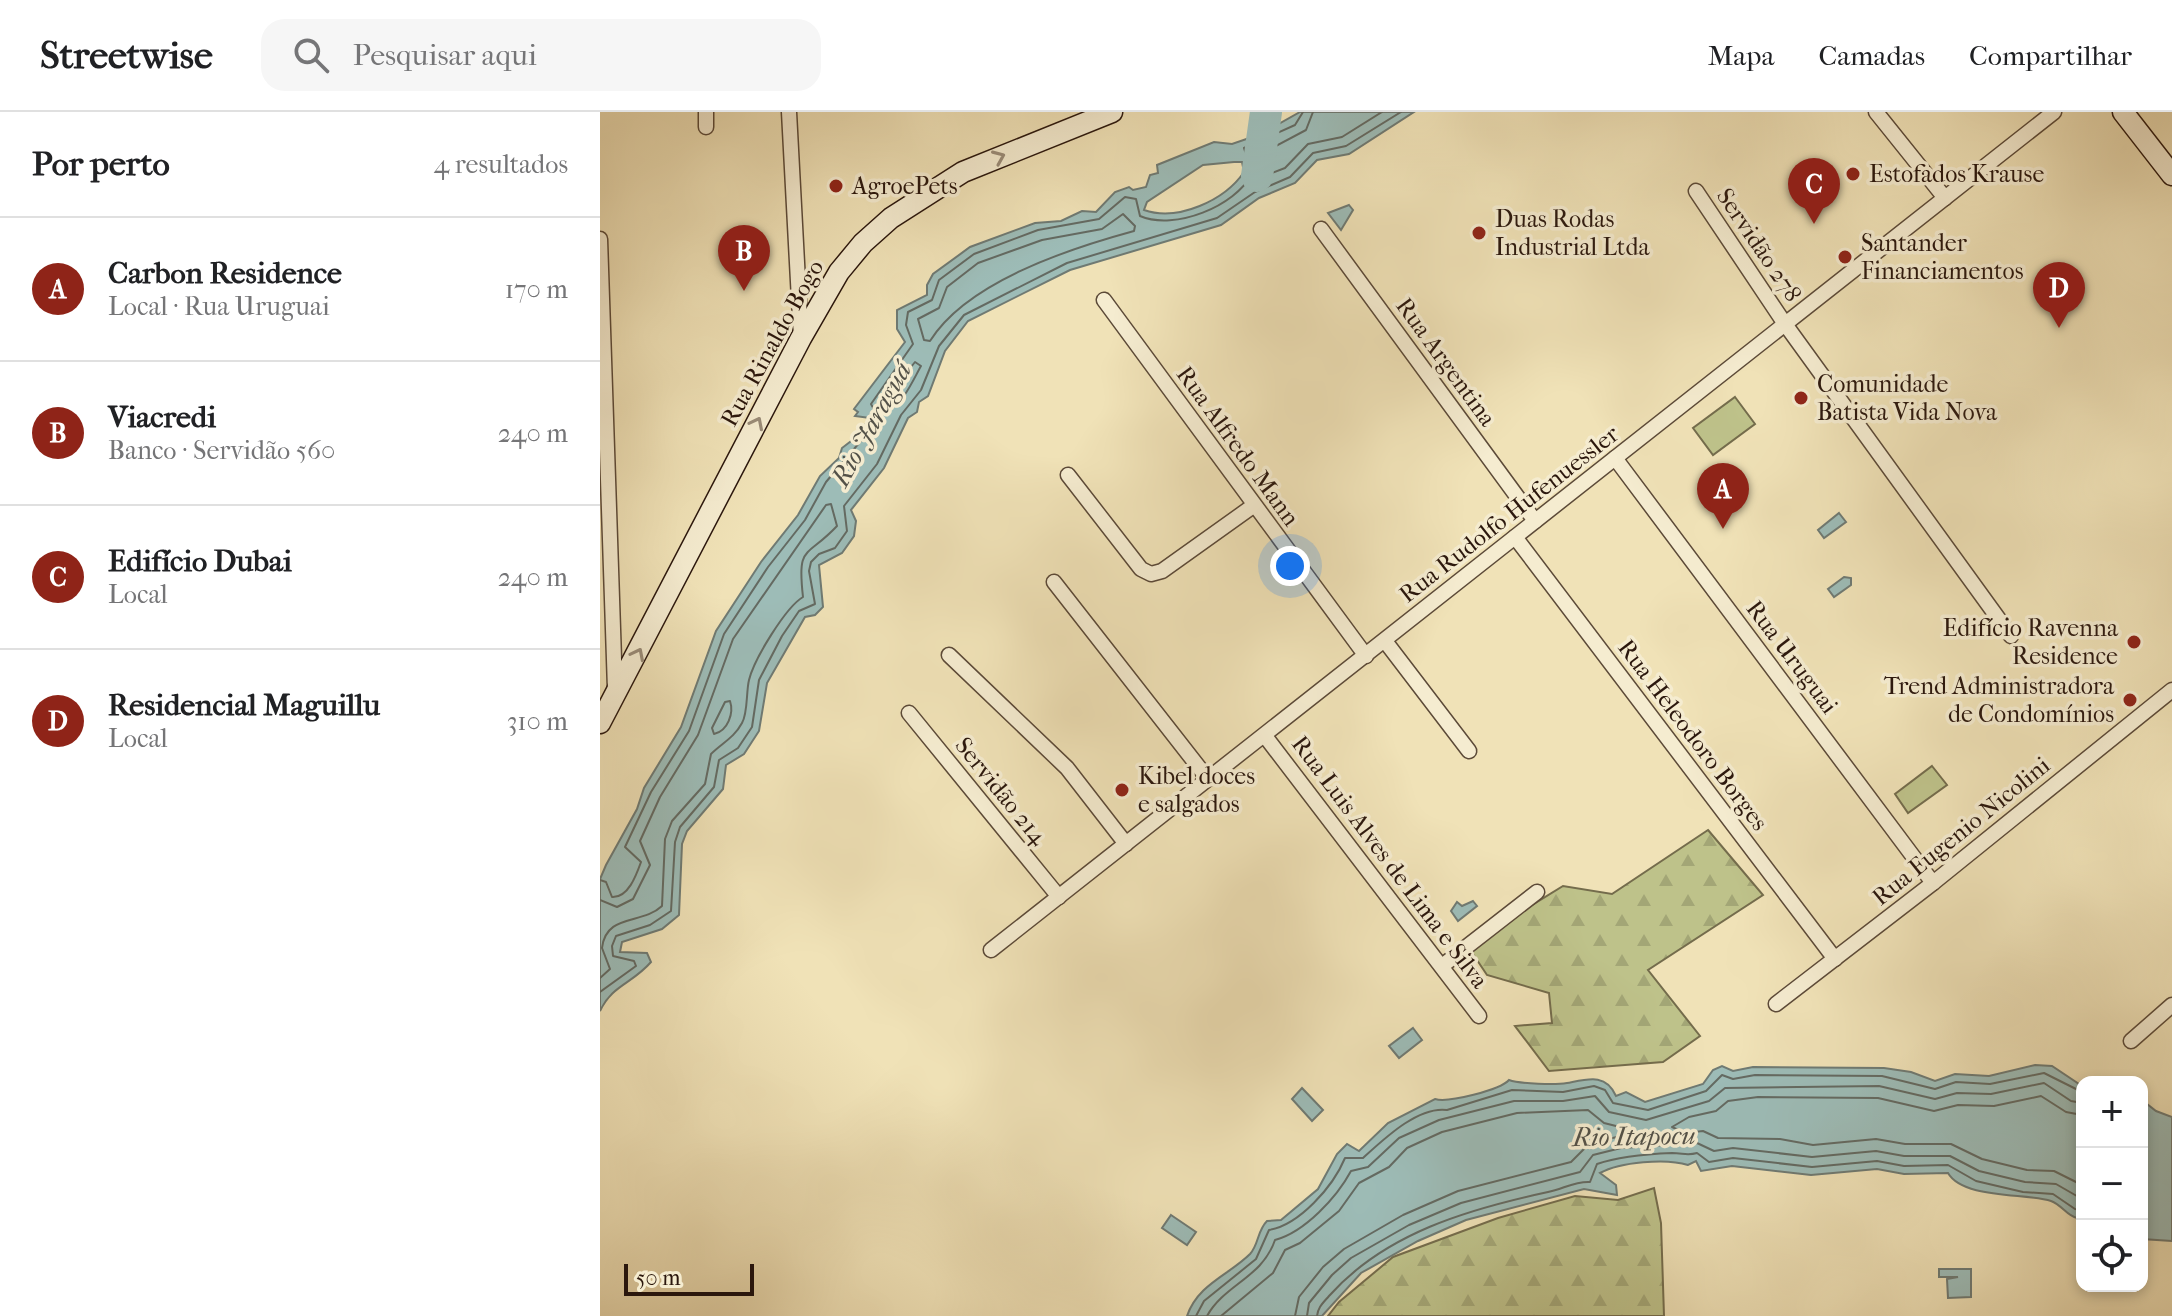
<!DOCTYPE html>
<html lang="pt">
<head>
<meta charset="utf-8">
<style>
  body { margin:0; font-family:"IM FELL French Canon",serif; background:#f6f6f6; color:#202124 }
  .controls { position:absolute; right:24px; bottom:24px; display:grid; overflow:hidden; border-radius:16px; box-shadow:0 4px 12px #0003 }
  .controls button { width:72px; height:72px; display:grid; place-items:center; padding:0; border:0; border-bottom:2px solid #e0e0e0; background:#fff; color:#202124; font:40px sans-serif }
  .scale { position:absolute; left:24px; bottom:20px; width:130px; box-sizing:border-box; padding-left:8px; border:4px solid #2b170d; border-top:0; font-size:22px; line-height:28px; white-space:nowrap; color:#2b170d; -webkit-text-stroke:6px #f5ecd0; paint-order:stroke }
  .you { position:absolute; left:690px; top:454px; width:28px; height:28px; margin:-20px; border:6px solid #fff; border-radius:50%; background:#1a73e8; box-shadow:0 0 0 12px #1a73e833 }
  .badge { display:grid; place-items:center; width:52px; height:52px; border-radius:50%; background:#8f2418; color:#fff; font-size:26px; font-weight:700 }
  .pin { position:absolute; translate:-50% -66px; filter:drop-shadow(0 2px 4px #0008) }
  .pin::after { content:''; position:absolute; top:42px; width:28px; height:24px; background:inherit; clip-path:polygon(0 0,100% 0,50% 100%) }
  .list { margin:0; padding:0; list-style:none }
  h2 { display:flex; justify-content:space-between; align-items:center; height:104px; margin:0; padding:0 32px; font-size:34px }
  h2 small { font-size:26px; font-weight:400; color:#757577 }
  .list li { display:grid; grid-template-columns:52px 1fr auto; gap:24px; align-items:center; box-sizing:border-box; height:144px; padding:0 32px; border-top:2px solid #e0e0e0 }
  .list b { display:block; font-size:30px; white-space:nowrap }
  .list p { margin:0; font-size:26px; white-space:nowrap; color:#757577 }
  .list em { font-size:26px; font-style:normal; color:#757577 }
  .icon { flex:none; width:44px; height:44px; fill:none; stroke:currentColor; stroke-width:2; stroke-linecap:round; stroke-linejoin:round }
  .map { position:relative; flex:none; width:1572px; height:1204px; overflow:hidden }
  header { display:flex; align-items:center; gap:48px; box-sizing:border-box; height:112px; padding:0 40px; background:#fff; border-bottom:2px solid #e0e0e0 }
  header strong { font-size:38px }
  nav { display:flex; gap:44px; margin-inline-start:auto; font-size:28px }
  .search { width:560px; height:72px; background:#f6f6f6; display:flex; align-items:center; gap:20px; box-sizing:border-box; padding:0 28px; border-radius:24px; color:#757577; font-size:30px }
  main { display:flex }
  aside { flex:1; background:#fff }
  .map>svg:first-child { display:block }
</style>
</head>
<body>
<header>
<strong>Streetwise</strong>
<div class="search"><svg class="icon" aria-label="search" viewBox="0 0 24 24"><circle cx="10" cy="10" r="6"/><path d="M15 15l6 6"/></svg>Pesquisar aqui</div>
<nav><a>Mapa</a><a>Camadas</a><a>Compartilhar</a></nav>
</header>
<main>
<aside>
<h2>Por perto<small>4 resultados</small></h2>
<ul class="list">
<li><span class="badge">A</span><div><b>Carbon Residence</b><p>Local · Rua Uruguai</p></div><em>170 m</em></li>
<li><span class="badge">B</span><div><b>Viacredi</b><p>Banco · Servidão 560</p></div><em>240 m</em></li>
<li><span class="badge">C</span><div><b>Edifício Dubai</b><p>Local</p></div><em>240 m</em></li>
<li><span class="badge">D</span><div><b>Residencial Maguillu</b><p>Local</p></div><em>310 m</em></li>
</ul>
</aside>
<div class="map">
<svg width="1572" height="1204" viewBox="0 0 1572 1204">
  <defs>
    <pattern id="forest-firs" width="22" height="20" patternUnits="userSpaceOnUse" patternTransform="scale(2)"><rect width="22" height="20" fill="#bec28a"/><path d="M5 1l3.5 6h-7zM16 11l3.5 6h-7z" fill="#a3a676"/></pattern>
  </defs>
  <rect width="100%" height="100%" fill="#f0e2b7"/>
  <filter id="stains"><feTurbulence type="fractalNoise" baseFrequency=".0025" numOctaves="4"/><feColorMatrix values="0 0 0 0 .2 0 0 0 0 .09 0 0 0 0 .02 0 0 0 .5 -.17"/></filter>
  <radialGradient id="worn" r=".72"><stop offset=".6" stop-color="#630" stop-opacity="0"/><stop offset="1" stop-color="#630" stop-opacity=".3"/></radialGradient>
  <!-- green -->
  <g fill="#bec28a" stroke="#746c4c" stroke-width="2">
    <polygon points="1135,285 1155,312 1113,343 1093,316"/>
    <polygon points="1332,654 1347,673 1308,701 1295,682"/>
  </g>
  <!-- forest -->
  <g fill="url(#forest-firs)" stroke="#746c4c" stroke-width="2">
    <polygon points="1108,718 1163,783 1048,858 1100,924 1063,950 949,959 915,914 952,911 949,881 887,863 867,833 963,774 1012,782"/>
    <polygon points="1054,1076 1061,1111 1064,1204 728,1204 739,1190 793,1145 898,1106 975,1084 1018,1088"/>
  </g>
  <!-- water -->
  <g fill="#9dbcb7" stroke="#6f7a73" stroke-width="2" fill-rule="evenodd">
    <path d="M700,0h114l-65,42 -32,6 -22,23 -36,15 -38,27 -151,45 -102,51 -23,30 -17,45 -9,6 -2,10 -9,6 -24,50 -33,42 5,11 -2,15 -12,17 -23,12 4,42 -8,8 -10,2 -38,66 -8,48 -15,23 -18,11 -3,24 -36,42 -5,13 -3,71 -17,14 -40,13 -2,10 27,1 4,9c-19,22 -39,23 -51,49v-132l6,-14 31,-56 7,-21 37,-61 35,-96 45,-69 37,-47 22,-39 19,-18 3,-10 13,-10 15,-20 -15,-2 3,-4 -4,-3 51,-67 -8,-13v-19l30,-15v-10l6,-11 37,-27 65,-24 26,-2 21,-10 14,1 19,-20 14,-5 4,3 13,-3 4,-12 8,-2 -1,-8 57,-23 18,2 29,-10zM634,50h8l2,10c-19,28 -66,50 -100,38l3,-8 56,-37z"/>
    <polygon points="749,93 753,98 741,118 728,101"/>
    <polygon points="1239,401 1246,410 1224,426 1218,418"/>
    <polygon points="1244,465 1251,466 1251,473 1234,485 1228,477"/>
    <polygon points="873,789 877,794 858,809 851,799 857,790 862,794"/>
    <polygon points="813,916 822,928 799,946 789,934"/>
    <path d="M1435,953l17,1 30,20v130l-5,2c-10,-2 -15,-13 -26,-17 -25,-8 -88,-2 -103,-28l-44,1 -27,-5 -66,6 -79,-9 -31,5 -5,-10 -8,4c-22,-7 -68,-3 -88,8l16,12 1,10 -33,-6 -118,31 -48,21 -57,32 -39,43h-135c11,-32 42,-41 63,-62 9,-10 7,-23 17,-33l14,-1 37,-31 19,-35 10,-10 12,7 29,-28 47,-24c13,4 65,-9 74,-19 11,4 47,5 58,3 21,-4 39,-10 49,13l10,-4 19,10 58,-18 10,-14 9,-4 11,5 20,-4 131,1 27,4 24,9 20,-7 34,2z"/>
    <polygon points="702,976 723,998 712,1009 692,987"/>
    <polygon points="1542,988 1556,999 1572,1005 1572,1129 1542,1127"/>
    <polygon points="571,1103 596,1120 587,1133 562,1116"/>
    <polygon points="1339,1157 1371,1157 1371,1185 1348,1186 1347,1167 1358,1165 1339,1165"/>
  </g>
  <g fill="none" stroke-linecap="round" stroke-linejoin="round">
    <!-- shore -->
    <g stroke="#646a62" stroke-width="2">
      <polyline points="713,0 706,18 661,42 664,64 685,56 708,32 742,25 782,0"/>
      <path d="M523,102l12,12 -1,5c-66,18 -167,51 -204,110l-6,-1 -6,-21 21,-11 8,-21 31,-24 64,-23 60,-11z"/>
      <path d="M315,250l6,4c-9,16 -18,38 -34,45l-4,-9z"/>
      <path d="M130,589c4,12 -2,30 -16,33l-2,-6 13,-26z"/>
      <path d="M0,768l6,2 6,15c16,1 24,-21 29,-35l-16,-15 26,-55 38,-61 35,-97 44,-67 37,-47 21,-38 50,-59 1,-8 -6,-11 42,-60 -7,-19 2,-13 24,-12 7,-20 35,-26 64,-24 61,-11 26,-22 11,2 4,17c35,15 95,-10 112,-42l-8,-26 51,-23 8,-13"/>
      <path d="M0,788l17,7 16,-8 17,-34 -10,-24 20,-44 38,-62 35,-96 93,-134 5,-1 6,22c-31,33 -40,18 -34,71 -17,10 -49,62 -54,83 -3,12 -1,33 -7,43 -8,15 -20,20 -31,31l-6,30 -33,37 -7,18 -3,67c-20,19 -56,7 -60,42l8,21 -10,9"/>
      <polyline points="0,880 36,854 34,849 13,844 12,834 16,824 50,813 71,799 75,730 80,715 114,675 119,648 138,636 152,615 159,568 182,524 199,499 215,492 209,459 211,450 219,442 235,436 247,419 244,394 277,352 301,303 321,278 339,234 364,203 467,151 617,106 655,80 690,65 713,41 746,34 801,0"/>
      <polyline points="1482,1003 1466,1000 1441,984 1394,994 1358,993 1334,999 1278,986 1158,985 1128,989 1116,999 1089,1005 1072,1015 1085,1021 1103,1019 1118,1026 1180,1027 1213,1033 1276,1027 1305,1032 1351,1032 1382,1047 1427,1058 1454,1059 1482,1073"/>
      <path d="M596,1204l8,-15 52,-42 13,-29c30,-5 64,-43 76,-72h18c21,-19 55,-52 84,-48l65,-20 51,2 31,-6 11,4 8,13 35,7 58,-19 16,-16 11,4 22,-4 127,1 53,13 21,-7 34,2 54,-11 38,19"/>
      <path d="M607,1204c18,-32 55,-38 68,-76 30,-8 62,-43 76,-69l17,-4 31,-29 40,-18 75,-19h49l32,-5 14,16 37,8 63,-19 16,-13 154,-2 56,13 22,-6 34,1 53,-11 27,18 11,2"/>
      <polyline points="621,1204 673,1161 685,1138 700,1131 739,1099 759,1071 789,1055 807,1036 842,1020 917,1001 988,998 1004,1011 1028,1017 1026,1023 990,1031 971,1050 858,1079 803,1103 744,1137 723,1155 699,1185 695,1204"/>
      <polyline points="707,1204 709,1191 732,1163 751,1146 809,1113 861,1091 980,1060 993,1043 1021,1036 1097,1031 1114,1039 1133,1036 1212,1045 1276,1039 1304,1044 1350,1044 1379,1059 1425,1070 1456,1072 1482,1087"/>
      <path d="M717,1204c1,-9 6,-13 12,-20 56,-63 140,-87 219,-104 15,-3 27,-11 42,-10l7,-18c23,-8 51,-10 75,-11 11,0 15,3 25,0l12,9 24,-4 79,9 65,-6 27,5 44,-1 28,16 47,11 30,2 22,15 7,1"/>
    </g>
    <!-- river -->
    <polyline stroke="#9dbcb7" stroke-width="32" points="657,64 666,0"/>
    <defs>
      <g id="street">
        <polyline points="106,0 106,15"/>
        <polyline points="189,0 201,226"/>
        <polyline points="1276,0 1345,86"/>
        <polyline points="1096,79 1185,212 1411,524"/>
        <polyline points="721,117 935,409"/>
        <polyline points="0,127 15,577"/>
        <polyline points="504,188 766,544"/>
        <polyline points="1015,346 1333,771"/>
        <polyline points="468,363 541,457 551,462 562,459 653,394"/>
        <polyline points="915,425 1235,847"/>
        <polyline points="454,470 608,667"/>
        <polyline points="785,529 869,639"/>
        <polyline points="349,543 467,656 526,732"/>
        <polyline points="309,601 459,785"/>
        <polyline points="665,624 879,904"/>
        <polyline points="391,838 1454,0"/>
        <polyline points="842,854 937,780"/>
        <polyline points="1176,892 1333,771 1572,578"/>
        <polyline points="1531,929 1572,893"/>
      </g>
      <g id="secondary">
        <polyline points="1523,0 1572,63"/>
        <polyline points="0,611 201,226 239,160 263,131 291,106 363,60 512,0"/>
      </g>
    </defs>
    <!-- street casing -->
    <use href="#street" stroke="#5c4a38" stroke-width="17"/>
    <!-- secondary casing -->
    <use href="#secondary" stroke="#2b170d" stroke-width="23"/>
    <!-- street -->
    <use href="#street" stroke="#f5ecd0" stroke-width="14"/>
    <!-- secondary -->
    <use href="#secondary" stroke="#f5ecd0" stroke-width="20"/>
  </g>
  <!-- one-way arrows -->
  <defs><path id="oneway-chevron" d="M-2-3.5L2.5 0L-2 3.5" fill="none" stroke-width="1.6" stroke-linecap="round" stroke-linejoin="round" transform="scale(2)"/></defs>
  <g stroke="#9a8c78">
    <use href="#oneway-chevron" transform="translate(399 45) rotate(-23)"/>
    <use href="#oneway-chevron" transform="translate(157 311) rotate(-63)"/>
    <use href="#oneway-chevron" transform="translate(38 542) rotate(-63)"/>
  </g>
  <!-- markers -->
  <g fill="#8f2418" stroke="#f5ecd0" stroke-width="3">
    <circle cx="1253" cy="62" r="8"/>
    <circle cx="236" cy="74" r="8"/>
    <circle cx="879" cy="121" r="8"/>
    <circle cx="1245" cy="145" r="8"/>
    <circle cx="1201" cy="286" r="8"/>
    <circle cx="1534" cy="530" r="8"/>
    <circle cx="1530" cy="588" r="8"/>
    <circle cx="522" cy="678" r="8"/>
  </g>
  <g text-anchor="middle" stroke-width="7" stroke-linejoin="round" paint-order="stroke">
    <!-- poi labels -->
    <g font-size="24" fill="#2b170d" stroke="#f5ecd0" text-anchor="start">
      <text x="1269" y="70">Estofados Krause</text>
      <text x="252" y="82">AgroePets</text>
      <text x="895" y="115">Duas Rodas<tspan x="895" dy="28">Industrial Ltda</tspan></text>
      <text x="1261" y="139">Santander<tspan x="1261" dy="28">Financiamentos</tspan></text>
      <text x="1217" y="280">Comunidade<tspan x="1217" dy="28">Batista Vida Nova</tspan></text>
      <text x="1518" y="524" text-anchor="end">Edifício Ravenna<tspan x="1518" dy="28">Residence</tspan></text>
      <text x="1514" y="582" text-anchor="end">Trend Administradora<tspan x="1514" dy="28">de Condomínios</tspan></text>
      <text x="538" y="672">Kibel doces<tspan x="538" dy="28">e salgados</tspan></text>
    </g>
    <!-- street labels -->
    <g font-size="24" fill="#2b170d" stroke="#f5ecd0">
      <text transform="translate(1159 133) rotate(56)" y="8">Servidão 278</text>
      <text transform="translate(172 231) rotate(-61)" y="8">Rua Rinaldo Bogo</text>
      <text transform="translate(846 250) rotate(54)" y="8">Rua Argentina</text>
      <text transform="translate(638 334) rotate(54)" y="8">Rua Alfredo Mann</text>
      <text transform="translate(909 402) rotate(-38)" y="8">Rua Rudolfo Hufenuessler</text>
      <text transform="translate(1192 545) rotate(53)" y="8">Rua Uruguai</text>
      <text transform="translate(1093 623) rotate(53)" y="8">Rua Heleodoro Borges</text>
      <text transform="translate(401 679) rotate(51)" y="8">Servidão 214</text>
      <text transform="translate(1361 719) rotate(-39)" y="8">Rua Eugenio Nicolini</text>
      <text transform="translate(790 750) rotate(53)" y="8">Rua Luis Alves de Lima e Silva</text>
    </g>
    <!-- water labels -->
    <g font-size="26" font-style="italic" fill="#535148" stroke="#f5ecd0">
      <text transform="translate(271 312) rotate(-61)" y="9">Rio Jaraguá</text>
      <text transform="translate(1034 1024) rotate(-1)" y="9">Rio Itapocu</text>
    </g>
  </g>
  <rect width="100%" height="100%" filter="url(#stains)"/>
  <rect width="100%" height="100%" fill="url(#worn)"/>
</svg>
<div class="controls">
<button>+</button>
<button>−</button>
<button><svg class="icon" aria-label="locate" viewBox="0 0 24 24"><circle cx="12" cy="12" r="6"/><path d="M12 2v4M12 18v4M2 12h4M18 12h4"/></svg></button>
</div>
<div class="scale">50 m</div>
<div class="you"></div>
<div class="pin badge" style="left:1123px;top:417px">A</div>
<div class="pin badge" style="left:144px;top:179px">B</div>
<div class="pin badge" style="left:1214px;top:112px">C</div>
<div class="pin badge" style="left:1459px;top:216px">D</div>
</div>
</main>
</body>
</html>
